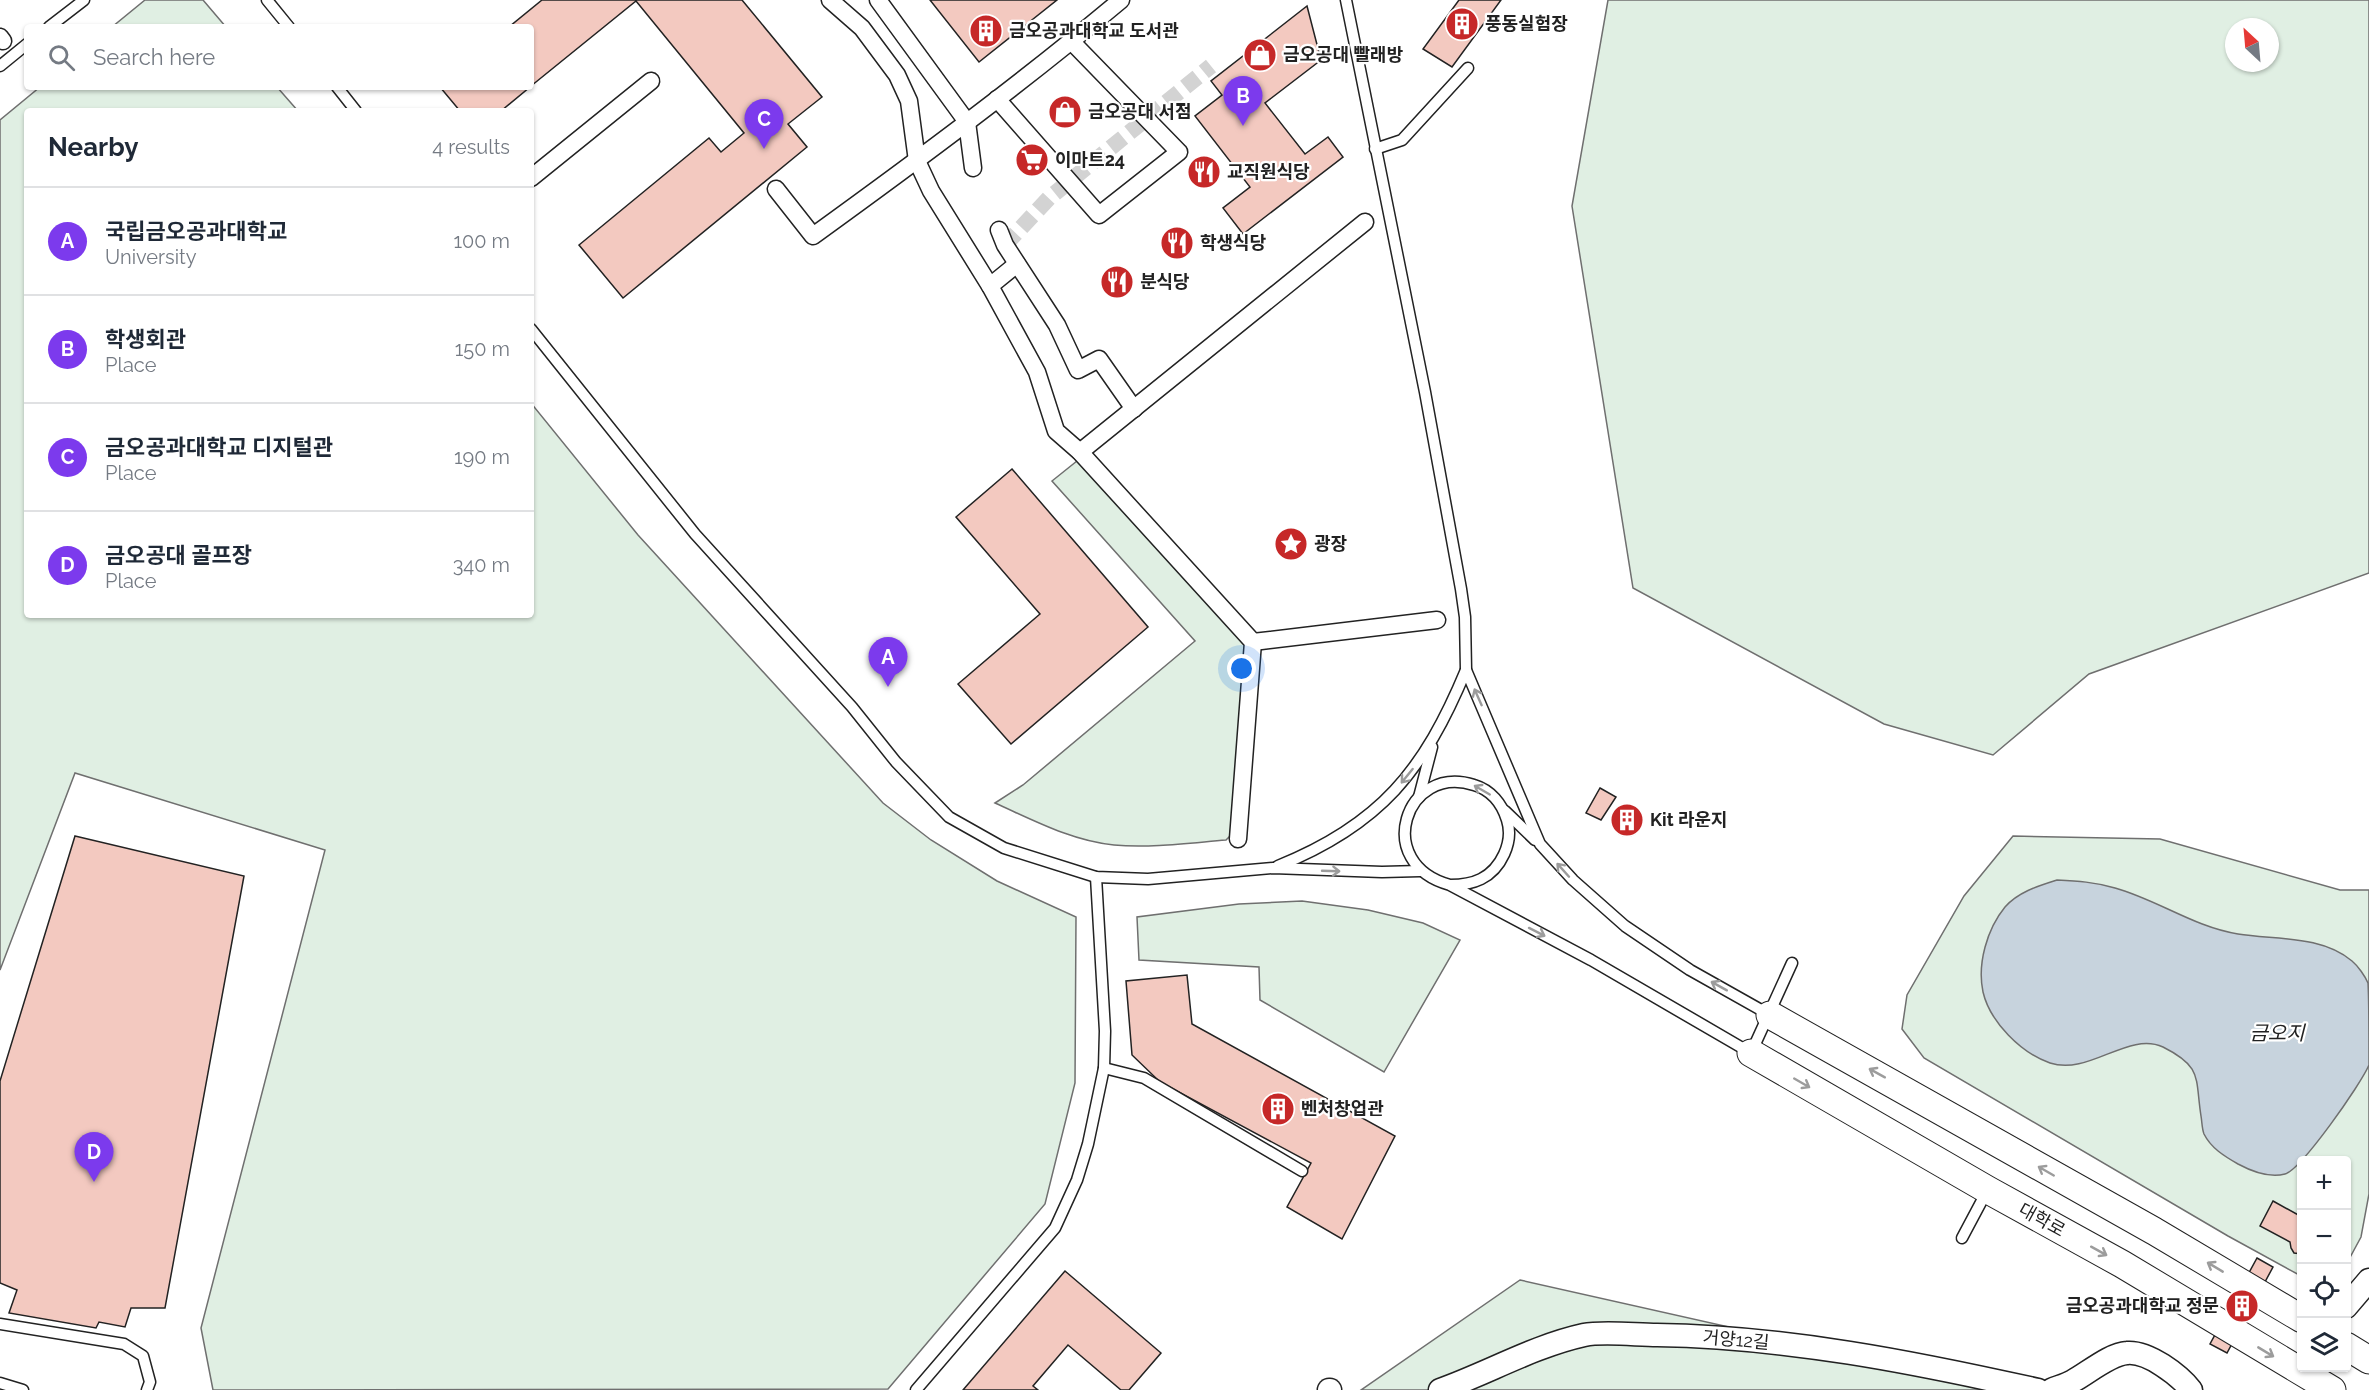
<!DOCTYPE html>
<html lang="en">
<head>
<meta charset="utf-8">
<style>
  body { margin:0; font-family:Raleway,"Noto Sans KR",sans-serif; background:#f6f6f7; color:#1f2937 }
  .controls { position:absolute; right:18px; bottom:18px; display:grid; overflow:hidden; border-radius:6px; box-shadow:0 2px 4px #0004 }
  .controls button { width:54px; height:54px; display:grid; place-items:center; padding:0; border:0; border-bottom:2px solid #e0e1e3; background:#fff; color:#1f2937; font:30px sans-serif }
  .compass { position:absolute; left:2225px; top:18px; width:54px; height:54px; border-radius:50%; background:#fff; box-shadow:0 2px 4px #0004; rotate:334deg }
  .you { position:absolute; left:1242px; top:669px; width:21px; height:21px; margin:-15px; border:4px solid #fff; border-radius:50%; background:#1a73e8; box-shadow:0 0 0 9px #1a73e833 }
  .badge { display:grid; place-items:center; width:39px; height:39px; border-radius:50%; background:#7c3aed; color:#fff; font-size:20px; font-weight:700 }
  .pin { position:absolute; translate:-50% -50px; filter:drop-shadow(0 2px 3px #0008) }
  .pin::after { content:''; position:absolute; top:32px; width:21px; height:18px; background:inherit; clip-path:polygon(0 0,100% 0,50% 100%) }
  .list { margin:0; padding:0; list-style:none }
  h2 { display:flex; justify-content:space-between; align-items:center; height:78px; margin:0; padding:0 24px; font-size:26px }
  h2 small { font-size:20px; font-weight:400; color:#747a83 }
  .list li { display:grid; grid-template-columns:39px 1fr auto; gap:18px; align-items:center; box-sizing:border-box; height:108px; padding:0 24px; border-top:2px solid #e0e1e3 }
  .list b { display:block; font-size:22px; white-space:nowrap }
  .list p { margin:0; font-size:20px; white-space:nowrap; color:#747a83 }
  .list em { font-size:20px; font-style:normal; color:#747a83 }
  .icon { flex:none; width:33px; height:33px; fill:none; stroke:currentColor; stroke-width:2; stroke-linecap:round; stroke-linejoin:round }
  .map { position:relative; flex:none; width:2369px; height:1390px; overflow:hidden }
  .search { position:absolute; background:#fff; box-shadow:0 2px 4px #0004; left:24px; top:24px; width:510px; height:66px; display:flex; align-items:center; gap:15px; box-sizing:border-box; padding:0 21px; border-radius:6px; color:#747a83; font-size:22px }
  .panel { position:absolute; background:#fff; box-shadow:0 2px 4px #0004; left:24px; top:108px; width:510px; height:510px; border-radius:6px }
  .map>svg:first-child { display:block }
</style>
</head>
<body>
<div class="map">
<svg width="2369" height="1390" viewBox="0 0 2369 1390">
  <rect width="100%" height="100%" fill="#fff"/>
  <!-- green -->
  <g fill="#e0efe3" stroke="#6f6f6f" stroke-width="1.5" fill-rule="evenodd">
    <polygon points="145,0 203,0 226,27 112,27"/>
    <path d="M1608,0h761v573l-280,101 -96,81 -109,-31 -251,-136 -61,-382zM2234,27h36v36h-36z"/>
    <polygon points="40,87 277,87 298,111 27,111 27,615 531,615 531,403 638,535 883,803 931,840 997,881 1076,917 1075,1083 1045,1204 888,1389 213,1390 201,1328 325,850 75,773 0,970 0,120"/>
    <path d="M1082,457l146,165 18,24 -16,190 -4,4c-37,3 -75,8 -112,5 -42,-4 -81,-25 -119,-42l28,-18 172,-144 -143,-160z"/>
    <polygon points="2013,836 2160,839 2340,890 2369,890 2369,1194 2361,1237 2347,1263 2346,1160 2302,1160 2301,1276 2228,1236 1924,1058 1902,1029 1907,995 1964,896"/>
    <polygon points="1302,901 1368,910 1423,923 1460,940 1384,1072 1260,1000 1259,967 1139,960 1137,917 1239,904"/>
    <polygon points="1520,1280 2009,1390 1361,1390"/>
  </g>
  <!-- water -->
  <path fill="#c7d3dd" stroke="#6f6f6f" stroke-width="1.5" d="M2057,880c20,1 38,2 58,8 43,12 79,39 123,46 37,6 83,1 114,27 6,5 13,15 16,22 1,14 1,65 1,82 -8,19 -68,105 -84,109 -15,4 -34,-3 -47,-10 -14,-8 -27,-16 -34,-30 -2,-5 -2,-12 -3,-18 -6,-38 2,-49 -38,-69 -35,-16 -74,29 -113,16 -29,-10 -60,-41 -67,-71 -6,-28 4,-63 22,-85 13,-15 33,-21 52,-27z"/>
  <!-- building -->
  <g fill="#f3c9c0" stroke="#222" stroke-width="1.5">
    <polygon points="542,0 742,0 822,97 788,124 807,147 623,298 579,245 709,138 721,152 744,133 636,1 531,86 531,27 509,27"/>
    <polygon points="930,0 1057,0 979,62"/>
    <polygon points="1459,0 1501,0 1452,67 1423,49"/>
    <polygon points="1307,6 1321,60 1265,103 1305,154 1328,137 1343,157 1243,234 1223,208 1250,187 1195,116 1222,95 1211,81"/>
    <polygon points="440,87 530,87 501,111 460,111"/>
    <polygon points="1012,469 1148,627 1011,744 958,684 1040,614 956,517"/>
    <polygon points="1600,788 1616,797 1601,820 1586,813"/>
    <circle cx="1627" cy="821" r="15"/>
    <polygon points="75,836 244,876 165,1308 131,1308 125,1327 99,1322 96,1328 9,1313 17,1290 0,1283 0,1081"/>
    <polygon points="1187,975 1192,1024 1395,1136 1342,1239 1287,1207 1311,1163 1160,1082 1132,1055 1126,981"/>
    <polygon points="2273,1201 2302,1217 2302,1254 2294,1253 2291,1248 2290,1242 2260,1226"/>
    <polygon points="2257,1258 2273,1267 2227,1353 2210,1344"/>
    <polygon points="1065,1271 1161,1353 1129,1390 1121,1390 1068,1345 1033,1386 1038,1390 963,1390"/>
  </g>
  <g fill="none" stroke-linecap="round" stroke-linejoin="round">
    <!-- pedestrian-tunnel -->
    <polyline stroke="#d3d3d3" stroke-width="16" stroke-dasharray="16 8" stroke-linecap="butt" points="1005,245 1049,198 1211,66"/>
    <defs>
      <g id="service">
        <polyline points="267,0 289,27"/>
        <polyline points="1346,0 1425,392 1461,589 1465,617 1466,670 1540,844 1573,880 1625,926 1690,970 1770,1015"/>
        <polyline points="49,27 84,0"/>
        <polyline points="0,66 27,44"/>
        <polyline points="337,87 356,111"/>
        <polyline points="1375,149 1402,140 1468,68"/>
        <polyline points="531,329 695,534 852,707 896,762 949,817 1004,848 1096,877 1148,879 1273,868 1382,872 1420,871"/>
        <polyline points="1419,797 1432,747"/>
        <polyline points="1505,811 1535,840"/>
        <path d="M1278,866c102,-41 146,-95 188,-196"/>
        <path d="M1450,885c11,0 21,-1 31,-6 20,-10 33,-37 26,-59 -5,-16 -16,-30 -33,-35 -69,-22 -102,79 -24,100l141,75 160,93 41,-90"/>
        <polyline points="1104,1068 1144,1078 1302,1171"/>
        <polyline points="1962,1238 1987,1191"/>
        <polyline points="0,1324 124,1344 143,1356 150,1382 147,1390"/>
        <polyline points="0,1383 23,1390"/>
        <polyline points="916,1390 1055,1228 1077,1180 1088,1144 1104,1068 1105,1031 1096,877"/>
      </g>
      <g id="pedestrian">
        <polyline points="830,0 862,28 897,75 909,101 917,161 931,191 990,286 1037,372 1056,431 1080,452 1253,642 1238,839"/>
        <polyline points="878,0 967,122 973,168"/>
        <polyline points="0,37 3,41"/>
        <polyline points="997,99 1099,215 1179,152 1071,41"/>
        <polyline points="531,178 651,81"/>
        <path d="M776,189l37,47c105,-76 209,-153 308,-236"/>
        <polyline points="999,230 1005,245 1057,325 1078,370 1099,359 1134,409"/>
        <polyline points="990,286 1017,264"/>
        <polyline points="1080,452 1365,222"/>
        <polyline points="1253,642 1437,620"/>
      </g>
      <g id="minor">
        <polyline points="2346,1307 2369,1280"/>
        <polyline points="1329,1390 1330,1390"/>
        <path d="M1440,1390c48,-17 94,-44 144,-55 19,-4 53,0 73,0 129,2 256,27 381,55"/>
        <path d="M2051,1390c7,-3 15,-5 22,-9 15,-8 37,-27 54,-28 21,-2 52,22 64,37"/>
      </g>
      <g id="tertiary">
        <polyline points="1770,1015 2154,1231 2302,1319"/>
        <polyline points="1751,1053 1988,1190 2122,1264 2332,1390"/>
        <polyline points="2346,1346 2369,1360"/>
      </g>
    </defs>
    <!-- service casing -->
    <use href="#service" stroke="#222" stroke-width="13"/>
    <!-- pedestrian casing -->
    <use href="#pedestrian" stroke="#222" stroke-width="19"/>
    <!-- minor casing -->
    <use href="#minor" stroke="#222" stroke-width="25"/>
    <!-- tertiary casing -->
    <use href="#tertiary" stroke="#222" stroke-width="29"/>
    <!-- service -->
    <use href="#service" stroke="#fff" stroke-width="10"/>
    <!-- pedestrian -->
    <use href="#pedestrian" stroke="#fff" stroke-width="16"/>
    <!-- minor -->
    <use href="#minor" stroke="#fff" stroke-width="22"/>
    <!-- tertiary -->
    <use href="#tertiary" stroke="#fff" stroke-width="27"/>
  </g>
  <!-- one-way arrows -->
  <defs><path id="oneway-shaft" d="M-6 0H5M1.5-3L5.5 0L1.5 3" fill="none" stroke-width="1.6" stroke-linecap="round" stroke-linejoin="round" transform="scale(1.5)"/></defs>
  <g stroke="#9c9c9c">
    <use href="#oneway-shaft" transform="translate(1478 697) rotate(-114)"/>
    <use href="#oneway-shaft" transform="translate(1407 776) rotate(129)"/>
    <use href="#oneway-shaft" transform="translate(1482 790) rotate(-150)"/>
    <use href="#oneway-shaft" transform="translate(1563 870) rotate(-132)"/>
    <use href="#oneway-shaft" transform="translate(1331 871) rotate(2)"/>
    <use href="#oneway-shaft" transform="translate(1537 932) rotate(27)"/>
    <use href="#oneway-shaft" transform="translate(1719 986) rotate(-151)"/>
    <use href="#oneway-shaft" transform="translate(1877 1073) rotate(-151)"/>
    <use href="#oneway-shaft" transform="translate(1802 1083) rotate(30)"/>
    <use href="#oneway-shaft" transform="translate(2046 1171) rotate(-150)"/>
    <use href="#oneway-shaft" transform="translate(2099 1251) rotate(29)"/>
    <use href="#oneway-shaft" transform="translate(2215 1267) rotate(-149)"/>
    <use href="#oneway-shaft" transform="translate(2266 1352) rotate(31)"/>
  </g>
  <!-- icons -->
  <defs>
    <symbol id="building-disc" viewBox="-11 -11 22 22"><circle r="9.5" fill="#c62828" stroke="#fff"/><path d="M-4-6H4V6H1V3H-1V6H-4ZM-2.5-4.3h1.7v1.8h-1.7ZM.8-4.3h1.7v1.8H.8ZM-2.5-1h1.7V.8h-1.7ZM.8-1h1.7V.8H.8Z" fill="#fff"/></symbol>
    <symbol id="shop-disc" viewBox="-11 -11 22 22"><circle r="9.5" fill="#c62828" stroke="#fff"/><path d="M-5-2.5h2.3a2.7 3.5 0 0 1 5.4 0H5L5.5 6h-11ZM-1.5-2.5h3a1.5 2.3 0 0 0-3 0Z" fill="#fff"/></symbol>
    <symbol id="supermarket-disc" viewBox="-11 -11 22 22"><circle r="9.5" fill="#c62828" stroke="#fff"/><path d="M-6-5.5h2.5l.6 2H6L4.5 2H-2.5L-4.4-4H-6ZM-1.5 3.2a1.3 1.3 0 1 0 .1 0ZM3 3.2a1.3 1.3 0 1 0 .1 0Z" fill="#fff"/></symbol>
    <symbol id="restaurant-disc" viewBox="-11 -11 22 22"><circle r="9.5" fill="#c62828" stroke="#fff"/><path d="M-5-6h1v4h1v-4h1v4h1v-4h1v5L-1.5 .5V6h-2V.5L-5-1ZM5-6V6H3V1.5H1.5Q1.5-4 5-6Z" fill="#fff"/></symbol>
    <symbol id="sight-disc" viewBox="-11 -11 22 22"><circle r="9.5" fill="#c62828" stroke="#fff"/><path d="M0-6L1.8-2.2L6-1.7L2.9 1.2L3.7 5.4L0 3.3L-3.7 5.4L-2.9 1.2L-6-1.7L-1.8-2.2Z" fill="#fff"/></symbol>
  </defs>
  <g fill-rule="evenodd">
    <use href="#building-disc" x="1443" y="5" width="38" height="38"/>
    <use href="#building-disc" x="967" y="12" width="38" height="38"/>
    <use href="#shop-disc" x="1241" y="36" width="38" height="38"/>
    <use href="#shop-disc" x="1046" y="93" width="38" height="38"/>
    <use href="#supermarket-disc" x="1013" y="141" width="38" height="38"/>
    <use href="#restaurant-disc" x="1185" y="153" width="38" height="38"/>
    <use href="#restaurant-disc" x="1158" y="224" width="38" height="38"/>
    <use href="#restaurant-disc" x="1098" y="263" width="38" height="38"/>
    <use href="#sight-disc" x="1272" y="525" width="38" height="38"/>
    <use href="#building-disc" x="1608" y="801" width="38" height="38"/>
    <use href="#building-disc" x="1259" y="1090" width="38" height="38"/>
    <use href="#building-disc" x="2223" y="1287" width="38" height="38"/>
  </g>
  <g text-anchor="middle" stroke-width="4.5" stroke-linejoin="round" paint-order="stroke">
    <!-- poi labels -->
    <g font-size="18" font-weight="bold" fill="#222" stroke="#fff" text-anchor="start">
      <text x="1485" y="30">풍동실험장</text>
      <text x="1009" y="37">금오공과대학교 도서관</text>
      <text x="1283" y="61">금오공대 빨래방</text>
      <text x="1088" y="118">금오공대 서점</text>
      <text x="1055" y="166">이마트24</text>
      <text x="1227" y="178">교직원식당</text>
      <text x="1200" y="249">학생식당</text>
      <text x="1140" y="288">분식당</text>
      <text x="1314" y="550">광장</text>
      <text x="1650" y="826">Kit 라운지</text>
      <text x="1301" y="1115">벤처창업관</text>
      <text x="2219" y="1312" text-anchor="end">금오공과대학교 정문</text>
    </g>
    <!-- street labels -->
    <g font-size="18" fill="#222" stroke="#fff">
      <text transform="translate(2042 1220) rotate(29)" y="6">대학로</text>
      <text transform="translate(1736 1340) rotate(5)" y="6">거양12길</text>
    </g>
    <!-- water labels -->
    <g font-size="20" font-style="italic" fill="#222" stroke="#fff">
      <text x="2277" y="1040">금오지</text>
    </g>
  </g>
</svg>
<div class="controls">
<button>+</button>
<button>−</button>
<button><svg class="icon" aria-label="locate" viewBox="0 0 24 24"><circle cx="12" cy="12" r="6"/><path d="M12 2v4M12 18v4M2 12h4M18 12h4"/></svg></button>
<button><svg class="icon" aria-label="layers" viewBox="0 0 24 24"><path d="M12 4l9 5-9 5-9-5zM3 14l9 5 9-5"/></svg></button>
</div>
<svg class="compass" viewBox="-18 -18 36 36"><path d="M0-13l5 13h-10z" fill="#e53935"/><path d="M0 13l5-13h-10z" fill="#747a83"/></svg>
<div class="you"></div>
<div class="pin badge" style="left:888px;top:687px">A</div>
<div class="pin badge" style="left:1243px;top:126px">B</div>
<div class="pin badge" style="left:764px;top:149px">C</div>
<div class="pin badge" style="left:94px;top:1182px">D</div>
<div class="search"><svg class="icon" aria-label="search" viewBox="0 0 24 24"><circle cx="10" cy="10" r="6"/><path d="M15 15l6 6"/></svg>Search here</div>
<section class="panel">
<h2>Nearby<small>4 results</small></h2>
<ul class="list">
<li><span class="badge">A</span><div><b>국립금오공과대학교</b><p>University</p></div><em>100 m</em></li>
<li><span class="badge">B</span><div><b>학생회관</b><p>Place</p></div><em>150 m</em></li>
<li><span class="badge">C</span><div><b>금오공과대학교 디지털관</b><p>Place</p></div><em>190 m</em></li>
<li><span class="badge">D</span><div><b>금오공대 골프장</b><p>Place</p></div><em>340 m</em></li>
</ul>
</section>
</div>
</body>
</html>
